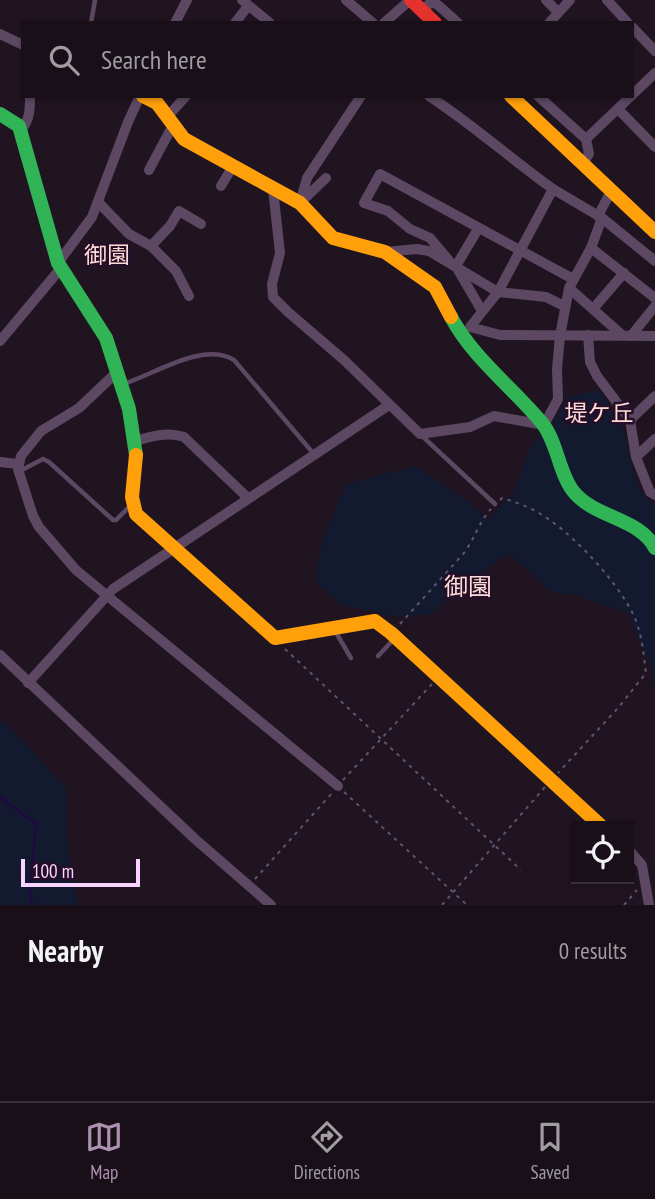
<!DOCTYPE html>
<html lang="en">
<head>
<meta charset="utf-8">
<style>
  body { margin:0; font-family:"PT Sans Narrow","Noto Sans JP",sans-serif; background:#251d26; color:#f1f3f6 }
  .controls { position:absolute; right:21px; bottom:21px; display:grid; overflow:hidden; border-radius:0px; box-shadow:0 2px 5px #0004 }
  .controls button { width:63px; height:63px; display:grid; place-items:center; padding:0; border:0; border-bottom:2px solid #362f38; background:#180f19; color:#f1f3f6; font:35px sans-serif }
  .scale { position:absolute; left:21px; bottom:18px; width:119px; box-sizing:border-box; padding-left:7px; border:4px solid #f9d4ff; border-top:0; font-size:19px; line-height:24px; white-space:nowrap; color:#f9d4ff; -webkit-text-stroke:5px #250e27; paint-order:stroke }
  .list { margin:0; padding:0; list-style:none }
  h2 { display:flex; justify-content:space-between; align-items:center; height:91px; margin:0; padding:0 28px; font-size:30px }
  h2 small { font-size:23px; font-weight:400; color:#9f9ca2 }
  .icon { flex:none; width:38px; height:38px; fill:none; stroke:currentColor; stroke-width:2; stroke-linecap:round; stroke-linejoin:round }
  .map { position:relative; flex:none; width:655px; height:905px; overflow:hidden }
  .search { position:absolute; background:#180f19; box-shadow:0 2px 5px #0004; left:21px; right:21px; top:21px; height:77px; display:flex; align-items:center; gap:18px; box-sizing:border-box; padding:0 24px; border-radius:0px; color:#9f9ca2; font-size:26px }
  .sheet { height:196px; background:#180f19 }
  nav { display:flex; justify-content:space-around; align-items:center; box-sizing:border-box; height:98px; border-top:2px solid #362f38; background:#180f19; font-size:19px; color:#9f9ca2 }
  nav a { display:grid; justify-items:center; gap:4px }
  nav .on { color:#ad91b1 }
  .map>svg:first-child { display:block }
</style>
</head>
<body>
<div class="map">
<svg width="655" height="905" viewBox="0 0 655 905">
  <rect width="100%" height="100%" fill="#201421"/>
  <!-- green -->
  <g fill="#13192f">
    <path d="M599,390c7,11 16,21 21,32 14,29 6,62 35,84v183l-4,-23 -24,-54 -53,-17 -23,-3 -41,-38 -11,5 -69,55 -32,3 -57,-12 -26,-25 7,-38 24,-58 69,-18 53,35 20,19 25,-27 19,-49 20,-19 15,-28z"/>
    <polygon points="0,721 7,724 66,788 68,849 78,905 0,905"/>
  </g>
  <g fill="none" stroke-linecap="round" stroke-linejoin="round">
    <!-- stream -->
    <polyline stroke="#1f0943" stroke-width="2.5" points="0,797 36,824 30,891 32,905"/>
    <!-- path -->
    <g stroke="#5d5672" stroke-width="2" stroke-dasharray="3.5 5" stroke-linecap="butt">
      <path d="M500,500l2,-2c17,5 35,12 49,23 29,20 80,75 88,109 4,14 5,29 7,43l-28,35 -60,65"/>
      <path d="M400,624l64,-71c11,-15 15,-31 27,-44"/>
      <polyline points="285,649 521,870"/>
      <polyline points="343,780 432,684"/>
      <polyline points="344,792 467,905"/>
      <polyline points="255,879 333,792"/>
      <polyline points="442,905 545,787"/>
      <polyline points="624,905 637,890"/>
    </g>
    <!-- lane -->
    <g stroke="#5c4862" stroke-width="4.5">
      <polyline points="91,23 95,0"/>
      <path d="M123,384c31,-9 79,-43 111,-24l79,93"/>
      <polyline points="421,435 495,504"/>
      <polyline points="20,471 43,459 49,462 113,520 116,520 130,506"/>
      <polyline points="335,631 351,658"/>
      <polyline points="378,656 394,639"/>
    </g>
    <!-- street -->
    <g stroke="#5c4862" stroke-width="10">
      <polyline points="242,0 270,23"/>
      <polyline points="346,0 373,23"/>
      <polyline points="546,0 558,12"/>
      <polyline points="607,0 628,23"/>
      <polyline points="422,11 431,2 438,5 458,23"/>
      <polyline points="175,23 187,0"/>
      <polyline points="235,23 248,6"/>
      <polyline points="384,23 410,0"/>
      <polyline points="549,23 570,0"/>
      <polyline points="632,27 655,51"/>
      <polyline points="0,34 23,45"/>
      <polyline points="632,95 655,73"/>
      <path d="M429,96c43,28 82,63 124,93"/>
      <polyline points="538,96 586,139"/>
      <polyline points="618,109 655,147"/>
      <polyline points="168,116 186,96"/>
      <path d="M21,130c9,-10 9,-21 9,-34"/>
      <polyline points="582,164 589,154 586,139 631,96"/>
      <polyline points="149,170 173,125"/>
      <polyline points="221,186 233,166"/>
      <polyline points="273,189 280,253 272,284 273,297 288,312 344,360 420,434 470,427 494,416 544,425 558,399 557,369 560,336 569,288 591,248 602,218"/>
      <polyline points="301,202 326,178"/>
      <polyline points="99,203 129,234 151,246 176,271 189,296"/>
      <polyline points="300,203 307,178 361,96"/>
      <polyline points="598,216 611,191"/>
      <polyline points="151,246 170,226 179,211 201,224"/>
      <polyline points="591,248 655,298"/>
      <polyline points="385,252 417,249 429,251 498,292 470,327 500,335 655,336"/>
      <polyline points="58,263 92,217 128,122 140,96"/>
      <polyline points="451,263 430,238 410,229 388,211 364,203 380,174 573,279"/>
      <polyline points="456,266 478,229"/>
      <polyline points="458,270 482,311"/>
      <polyline points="569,288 622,335"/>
      <polyline points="564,306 546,297 498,292 553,189 602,218 655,261"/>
      <polyline points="593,309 624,273"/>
      <polyline points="588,335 590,362 597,376 630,420 636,457 650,492 655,495"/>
      <polyline points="631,336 655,306"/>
      <polyline points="0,341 61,268"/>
      <polyline points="116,373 79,408 41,431 21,456 18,469 33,516 39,527 76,570 338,786"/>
      <polyline points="630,420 655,396"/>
      <path d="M134,441c17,-4 33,-10 50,-4l64,61"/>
      <polyline points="636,457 655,439"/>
      <polyline points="0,462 18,464"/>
      <polyline points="0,655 195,839 271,905"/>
      <polyline points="28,683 113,589 389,405"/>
      <polyline points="629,850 642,865 649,905"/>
    </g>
    <!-- fast -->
    <g stroke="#30b455" stroke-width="14">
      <polyline points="0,114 19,126 58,263 106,338 129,409 136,455"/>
      <path d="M451,317c22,41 61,70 91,106 15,18 17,50 31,68 21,27 67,27 82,57"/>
    </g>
    <!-- slow -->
    <g stroke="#ff9f0a" stroke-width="14">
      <polyline points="143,96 157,103 184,139 300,203 333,238 385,252 435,287 451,317"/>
      <polyline points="511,96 655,232"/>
      <polyline points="136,455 132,497 136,514 275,638 375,621 391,633 601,826"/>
    </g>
    <!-- jam -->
    <polyline stroke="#e5322d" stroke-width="14" points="411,0 435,23"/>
  </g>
  <g text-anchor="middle" stroke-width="5" stroke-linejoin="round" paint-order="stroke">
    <!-- neighbourhood labels -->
    <g font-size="23" fill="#ffdad6" stroke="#250e27">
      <text x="107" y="263">御園</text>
      <text x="599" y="421">堤ケ丘</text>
    </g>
    <!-- quarter labels -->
    <g font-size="24" fill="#ffdad6" stroke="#250e27">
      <text x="468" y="595">御園</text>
    </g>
  </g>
</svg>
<div class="controls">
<button><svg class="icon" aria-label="locate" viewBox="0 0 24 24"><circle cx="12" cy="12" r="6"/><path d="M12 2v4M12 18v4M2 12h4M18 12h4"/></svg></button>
</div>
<div class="scale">100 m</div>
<div class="search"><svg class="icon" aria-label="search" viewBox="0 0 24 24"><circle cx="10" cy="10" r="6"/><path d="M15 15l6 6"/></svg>Search here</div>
</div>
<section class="sheet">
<h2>Nearby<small>0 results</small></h2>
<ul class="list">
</ul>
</section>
<nav>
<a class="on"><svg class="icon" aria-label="map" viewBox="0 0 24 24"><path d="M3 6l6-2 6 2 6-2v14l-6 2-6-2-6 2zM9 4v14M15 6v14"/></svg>Map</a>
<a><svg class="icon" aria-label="directions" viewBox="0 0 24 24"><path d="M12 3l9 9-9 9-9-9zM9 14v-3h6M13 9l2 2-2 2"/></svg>Directions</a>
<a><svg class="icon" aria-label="saved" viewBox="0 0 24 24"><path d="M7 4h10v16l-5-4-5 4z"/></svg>Saved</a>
</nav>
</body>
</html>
